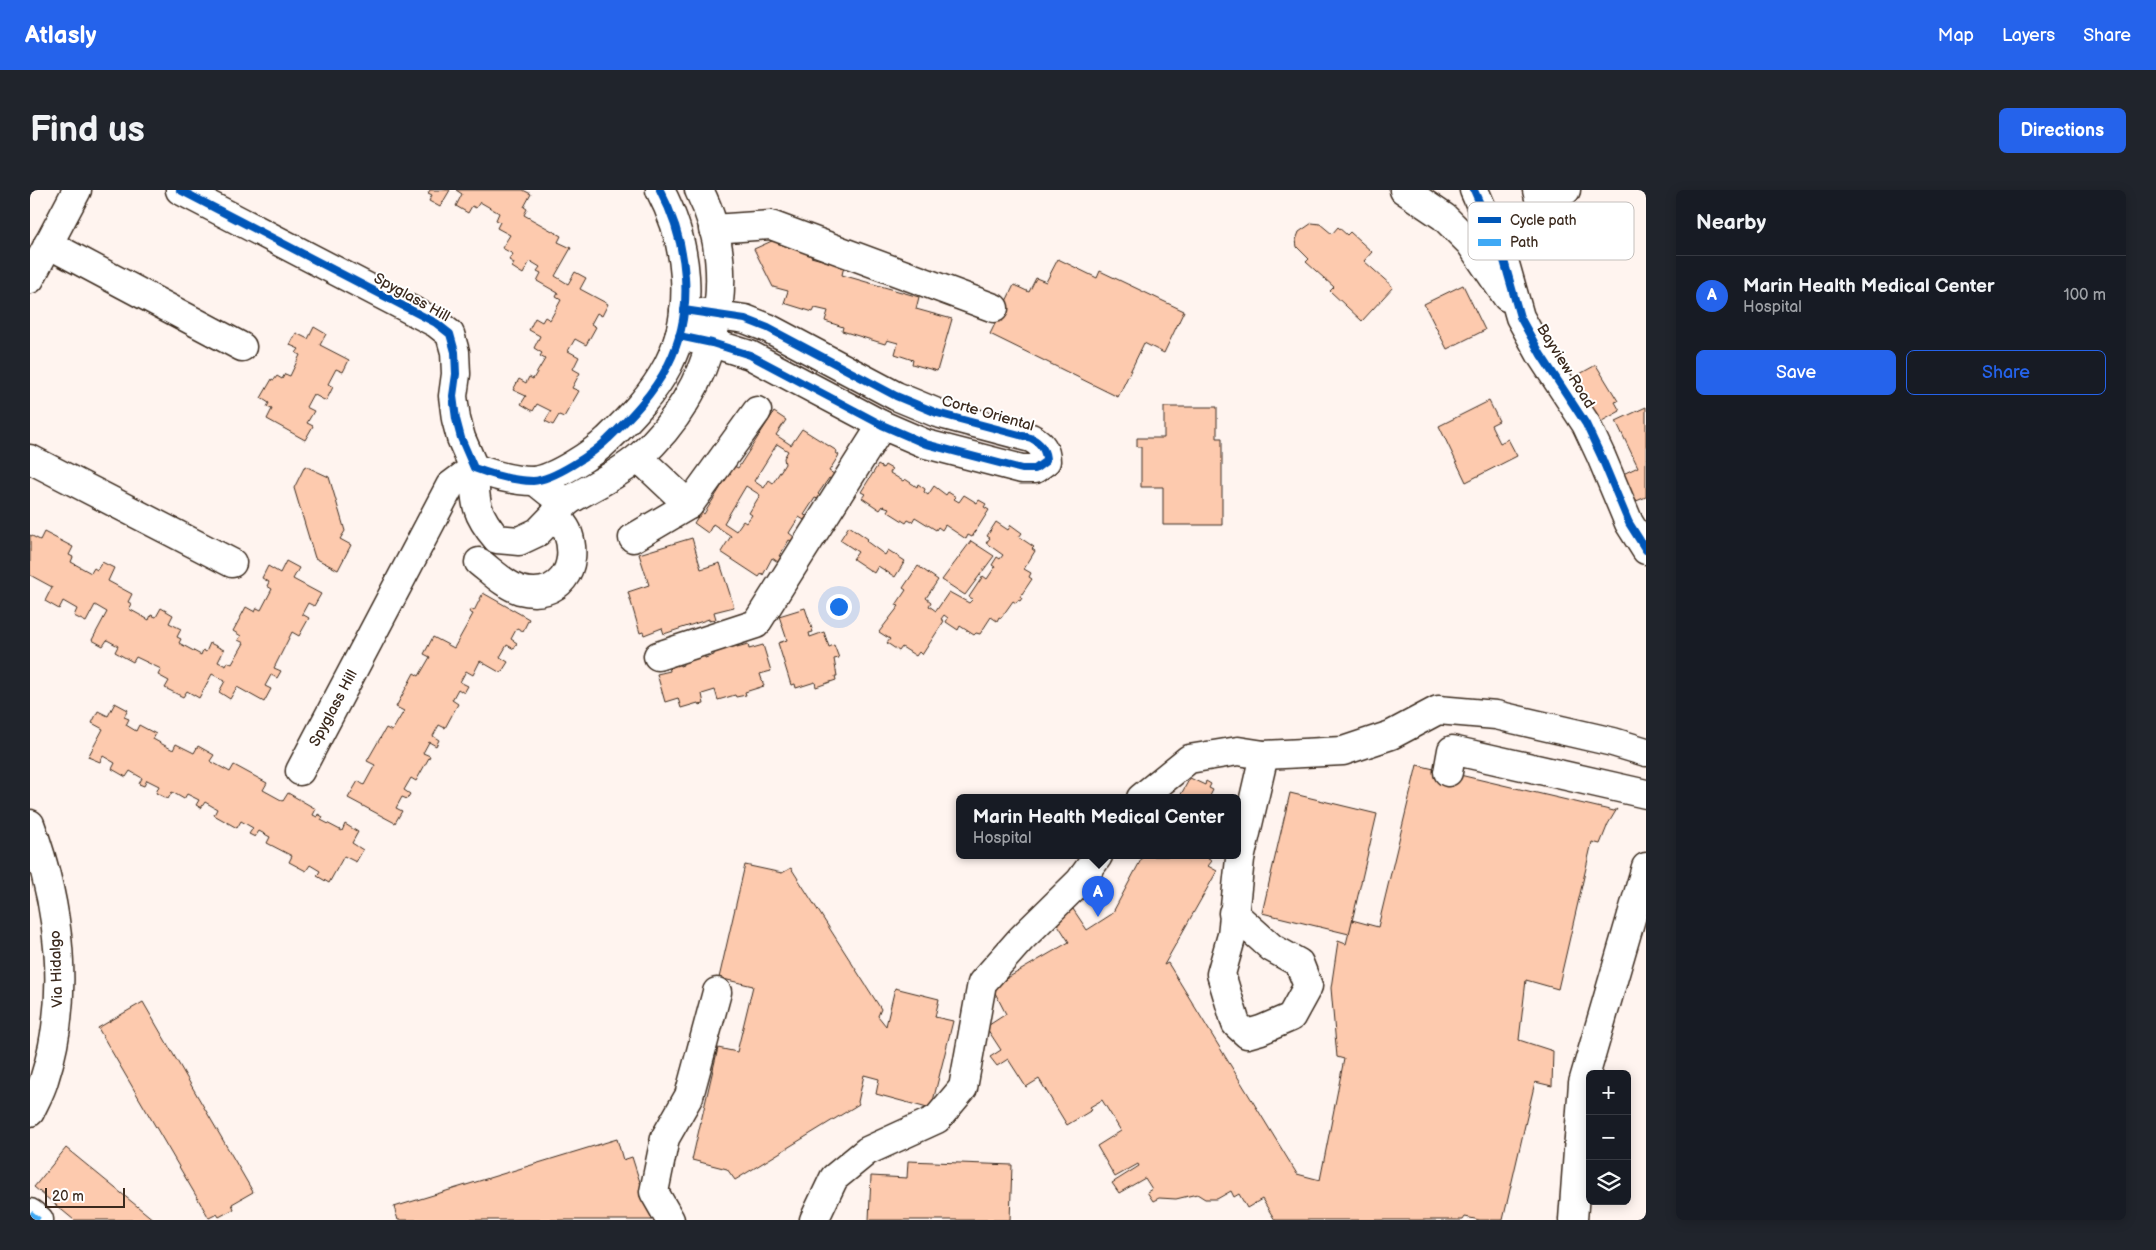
<!DOCTYPE html>
<html lang="en">
<head>
<meta charset="utf-8">
<style>
  body { margin:0; font-family:"Balsamiq Sans",sans-serif; background:#20242c; color:#f1f3f6 }
  .controls { position:absolute; right:15px; bottom:15px; display:grid; overflow:hidden; border-radius:8px; box-shadow:0 2px 12px #0003 }
  .controls button { width:45px; height:45px; display:grid; place-items:center; padding:0; border:0; border-bottom:1px solid #363941; background:#171b24; color:#f1f3f6; font:25px sans-serif }
  .scale { position:absolute; left:15px; bottom:12px; width:80px; box-sizing:border-box; padding-left:5px; border:2px solid #3b2a1e; border-top:0; font-size:14px; line-height:18px; white-space:nowrap; color:#3b2a1e; -webkit-text-stroke:4px #fff; paint-order:stroke }
  .you { position:absolute; left:808px; top:416px; width:18px; height:18px; margin:-12px; border:4px solid #fff; border-radius:50%; background:#1a73e8; box-shadow:0 0 0 8px #1a73e833 }
  .badge { display:grid; place-items:center; width:32px; height:32px; border-radius:50%; background:#2563eb; color:#fff; font-size:16px; font-weight:700 }
  .pin { position:absolute; translate:-50% -41px; filter:drop-shadow(0 1px 2px #0008) }
  .pin::after { content:''; position:absolute; top:26px; width:18px; height:15px; background:inherit; clip-path:polygon(0 0,100% 0,50% 100%) }
  .popup { position:absolute; left:926px; top:604px; width:285px; height:65px; box-sizing:border-box; display:grid; place-content:center; border-radius:8px; background:#171b24; filter:drop-shadow(0 1px 4px #0005); font-size:16px; white-space:nowrap; color:#9ea1a6 }
  .popup b { font-size:19px; color:#f1f3f6 }
  .popup::after { content:''; position:absolute; left:50%; top:100%; margin-left:-10px; border:10px solid transparent; border-top-color:#171b24 }
  .list { margin:0; padding:0; list-style:none }
  h2 { display:flex; justify-content:space-between; align-items:center; height:65px; margin:0; padding:0 20px; font-size:21px }
  h2 small { font-size:16px; font-weight:400; color:#9ea1a6 }
  .list li { display:grid; grid-template-columns:32px 1fr auto; gap:15px; align-items:center; box-sizing:border-box; height:80px; padding:0 20px; border-top:1px solid #363941 }
  .list b { display:block; font-size:19px; white-space:nowrap }
  .list p { margin:0; font-size:16px; white-space:nowrap; color:#9ea1a6 }
  .list em { font-size:16px; font-style:normal; color:#9ea1a6 }
  .actions { display:flex; gap:10px; padding:15px 20px }
  .actions a { flex:1; padding:11px 0; border:1px solid #2563eb; border-radius:8px; text-align:center; font-size:18px; color:#2563eb }
  .actions .main { background:#2563eb; color:#fff }
  .icon { flex:none; width:28px; height:28px; fill:none; stroke:currentColor; stroke-width:2; stroke-linecap:round; stroke-linejoin:round }
  .map { position:relative; flex:none; width:1616px; height:1030px; overflow:hidden; border-radius:8px }
  header { display:flex; align-items:center; gap:30px; box-sizing:border-box; height:70px; padding:0 25px; background:#2563eb; color:#fff }
  header strong { font-size:24px }
  nav { display:flex; gap:28px; margin-inline-start:auto; font-size:18px }
  .intro { display:flex; align-items:center; justify-content:space-between; box-sizing:border-box; height:120px; padding:0 30px }
  h1 { margin:0; font-size:35px }
  .button { padding:12px 22px; border-radius:8px; background:#2563eb; color:#fff; font-size:18px; font-weight:700 }
  main { display:flex; gap:30px; padding:0 30px }
  aside { flex:1; background:#171b24; border-radius:8px; box-shadow:0 2px 12px #0003 }
  .map>svg:first-child { display:block }
</style>
</head>
<body>
<header>
<strong>Atlasly</strong>
<nav><a>Map</a><a>Layers</a><a>Share</a></nav>
</header>
<div class="intro"><h1>Find us</h1><a class="button">Directions</a></div>
<main>
<div class="map">
<svg width="1616" height="1030" viewBox="0 0 1616 1030">
  <rect width="100%" height="100%" fill="#fff4ef"/>
  <filter id="ink" filterUnits="userSpaceOnUse"><feTurbulence type="fractalNoise" baseFrequency=".02" numOctaves="2"/><feDisplacementMap in="SourceGraphic" scale="10" xChannelSelector="R" yChannelSelector="G"/><feConvolveMatrix kernelMatrix="1 2 1 2 8 2 1 2 1" color-interpolation-filters="sRGB"/></filter>
  <g filter="url(#ink)">
    <!-- building -->
    <g fill="#fdcaae" stroke="#3b2a1e" fill-rule="evenodd">
      <polygon points="400,0 420,0 410,17 399,11 402,5 398,3"/>
      <polygon points="426,0 493,0 501,4 494,17 497,19 494,25 531,46 528,52 541,58 525,86 538,94 545,82 556,88 550,99 578,114 572,126 567,123 561,134 566,137 556,155 545,149 538,161 549,167 543,179 550,183 542,198 549,201 534,227 529,225 523,235 515,231 521,221 507,214 503,221 491,214 496,206 483,200 489,189 496,193 499,187 503,189 515,169 510,166 512,163 504,158 510,146 499,140 505,128 512,132 515,127 520,130 531,110 526,107 528,103 507,91 511,83 507,81 510,77 500,71 493,84 482,77 484,73 479,70 483,64 472,58 480,45 467,38 470,32 466,30 469,23 450,12 446,18 442,16 438,23 426,16 432,4"/>
      <polygon points="1282,33 1290,34 1302,44 1308,37 1317,45 1320,42 1342,62 1334,71 1363,97 1332,131 1300,101 1304,97 1276,72 1279,69 1267,57 1266,50 1269,42"/>
      <polygon points="753,46 784,55 781,67 814,76 812,85 889,107 886,119 922,129 907,181 882,174 883,170 865,164 868,153 857,150 855,154 812,141 813,137 795,131 798,121 785,118 783,122 754,113 758,101 743,97 724,59"/>
      <polygon points="1028,69 1067,88 1070,81 1154,121 1134,163 1114,153 1088,207 960,144 984,95 999,102 1006,88 1016,92"/>
      <polygon points="1433,95 1455,140 1417,159 1394,114"/>
      <polygon points="284,137 296,144 290,155 319,170 313,182 306,179 298,194 303,197 296,211 283,204 276,217 284,221 277,233 283,236 275,250 237,229 242,219 237,217 239,213 231,208 242,189 244,190 247,186 252,189 255,184 260,186 270,165 266,163 269,159 260,155 266,143 278,149"/>
      <polygon points="1566,175 1588,211 1585,212 1590,221 1563,236 1537,191"/>
      <polygon points="1459,211 1469,231 1461,235 1470,253 1478,249 1487,266 1436,292 1409,236"/>
      <polygon points="1134,217 1187,217 1187,248 1192,248 1192,335 1133,335 1133,297 1111,297 1111,257 1107,257 1107,248 1134,248"/>
      <polygon points="1616,217 1616,307 1604,312 1591,285 1608,277 1586,231"/>
      <path d="M744,222l12,8 -10,15 15,10 11,-16 35,22 -1,2 3,2 -10,16 5,3 -3,5 -2,-1 -11,16 2,2 -2,3 -3,-1 -11,17 3,1 -3,4 -5,-3 -10,16 5,4 -3,4 -2,-1 -10,16 2,1 -3,5 -6,-4 -9,17 -1,-2 -3,4 -38,-25 10,-16 -18,-12 -5,9 -14,-10 7,-11 3,2 30,-48 4,2zM747,254l11,7 -4,7 1,6 -12,19 -4,-3 -5,8 -10,-7zM716,296l14,9 -11,18 3,2 -6,8 -3,-2 -7,10 -12,-8z"/>
      <polygon points="848,275 853,278 855,275 862,279 860,283 873,291 875,289 887,297 888,294 895,299 894,302 898,305 904,296 916,305 918,302 926,307 924,309 929,312 934,305 947,313 949,310 956,314 954,317 959,320 942,347 938,345 936,349 915,335 912,340 908,337 906,340 885,327 882,332 878,330 876,333 857,321 859,318 853,316 850,320 832,308 835,304 831,302"/>
      <polygon points="275,276 299,287 315,341 310,349 321,355 308,380 285,368 264,298"/>
      <polygon points="966,332 978,340 981,335 992,343 989,347 1004,357 1002,359 1005,361 994,379 1001,383 999,387 1002,389 990,407 992,408 990,411 988,410 986,413 983,411 971,428 969,427 967,431 961,427 950,444 946,443 944,445 930,436 928,440 916,432 918,428 914,425 911,429 914,431 892,465 889,462 886,466 872,457 869,461 857,453 860,449 849,442 869,416 866,415 876,400 873,398 888,376 908,390 896,408 901,412 899,416 906,421 919,402 939,413 943,409 939,407 953,386 957,389 965,377 962,375 967,367 970,369 973,365 956,353 960,348 957,346"/>
      <polygon points="819,336 838,349 836,351 855,365 858,360 875,371 865,387 848,376 844,383 823,369 828,362 810,350"/>
      <polygon points="14,342 43,357 39,365 43,367 41,372 61,383 64,378 67,380 72,372 84,378 78,391 102,404 98,412 102,414 99,419 119,430 121,425 126,427 131,418 143,425 139,433 151,439 147,447 151,449 149,453 171,465 173,460 176,462 180,453 194,460 188,472 196,476 198,472 202,474 214,453 208,450 211,446 203,441 216,417 225,422 227,418 231,420 242,399 237,396 239,392 232,388 238,376 250,383 256,371 269,378 263,389 291,404 284,416 278,413 272,424 279,428 269,446 262,442 244,478 251,481 247,488 241,485 235,496 241,499 234,512 207,497 200,509 189,502 195,491 182,484 169,508 157,501 153,507 135,498 139,491 128,485 131,479 106,467 103,472 85,462 88,456 77,450 73,456 62,450 77,422 65,415 56,432 44,426 47,419 33,411 29,419 15,411 22,397 0,385 0,345 10,350"/>
      <polygon points="662,348 671,379 690,373 704,417 684,422 686,429 679,431 679,429 634,444 632,438 614,445 613,442 610,443 598,402 619,395 609,364"/>
      <polygon points="941,351 964,366 935,405 912,390"/>
      <polygon points="453,403 499,429 493,441 487,438 481,449 487,453 484,459 477,455 470,467 478,472 471,483 450,471 443,485 436,481 430,492 438,496 434,503 428,499 422,510 428,514 415,538 409,535 403,546 409,550 406,556 399,552 393,563 400,566 386,591 381,588 374,600 380,604 377,609 372,607 366,618 372,621 365,633 318,608 328,591 334,595 345,575 337,571 356,538 362,541 374,521 366,517 384,483 389,486 400,467 394,464 403,447 424,458 443,424 439,422 441,419 444,421"/>
      <polygon points="775,418 783,442 779,443 780,447 794,442 799,457 804,455 809,468 804,469 807,486 805,486 806,490 786,497 785,492 766,498 765,494 761,495 748,453 757,450 749,426"/>
      <polygon points="718,454 719,459 733,455 741,481 730,484 734,496 715,502 716,505 706,507 705,505 688,510 685,500 672,504 674,514 669,515 668,513 651,518 648,508 635,512 627,484 640,481 639,476 649,473 650,476 653,475 651,467 673,461 675,468 684,465 684,462 707,455 707,457"/>
      <polygon points="85,513 98,520 94,527 99,529 96,535 106,541 109,535 126,544 123,549 143,560 146,554 164,563 168,556 184,565 180,571 200,582 204,575 237,593 233,600 253,611 258,603 286,619 283,625 287,627 288,624 293,627 291,630 312,641 315,634 328,642 322,653 333,660 326,672 314,666 299,693 287,686 290,681 280,675 276,681 259,672 262,666 237,653 240,647 229,641 225,647 219,644 223,638 211,631 207,638 184,625 187,619 175,612 171,618 166,615 169,610 157,604 154,609 142,602 138,609 126,603 129,596 117,590 114,596 109,594 112,588 100,581 96,587 82,579 85,573 73,566 70,572 58,567 73,539 62,533 68,521 78,526"/>
      <polygon points="1387,575 1584,621 1587,619 1578,634 1570,654 1562,652 1528,799 1496,790 1489,850 1523,861 1522,896 1505,892 1473,1030 1450,1030 1435,1027 1433,1030 1245,1030 1232,1009 1217,1018 1209,1004 1204,1007 1201,1001 1187,1009 1175,1009 1167,1004 1146,1009 1129,1008 1123,1011 1117,1002 1122,999 1115,988 1089,1003 1082,993 1109,976 1108,974 1085,987 1067,956 1091,941 1072,910 1060,917 1062,920 1037,935 1009,889 996,897 978,869 967,876 960,867 971,860 956,837 976,824 962,797 1039,752 1025,730 1043,719 1057,740 1082,724 1113,666 1180,666 1178,669 1182,671 1178,676 1187,681 1134,775 1138,773 1267,984 1290,990 1314,869 1307,867 1301,798 1308,751 1316,754 1322,730 1348,737"/>
      <polygon points="1160,588 1175,595 1176,591 1181,594 1179,598 1183,600 1179,608 1149,608"/>
      <polygon points="1260,603 1347,624 1319,744 1232,723"/>
      <polygon points="715,675 752,683 761,678 851,819 848,826 856,836 865,798 909,809 905,827 923,831 901,919 846,904 849,889 834,885 828,912 829,914 705,990 697,979 662,970 688,858 707,862 723,796 689,788"/>
      <polygon points="113,812 223,1002 202,1014 204,1019 189,1027 187,1024 179,1028 68,838"/>
      <polygon points="587,949 593,970 602,967 622,1030 368,1030 364,1017"/>
      <polygon points="36,958 124,1030 44,1030 4,997"/>
      <polygon points="878,971 982,975 980,1030 839,1030 841,986 877,988"/>
    </g>
    <g fill="none" stroke-linecap="round" stroke-linejoin="round">
      <defs>
        <g id="minor">
          <path d="M150,0l256,133 14,11 5,18 1,22 -3,22 3,23 5,19 13,30c19,7 38,13 59,13 20,-1 61,-28 75,-42 23,-22 45,-45 60,-74 28,-55 20,-122 -8,-175"/>
          <polyline points="1374,0 1414,27 1440,53 1477,107"/>
          <polyline points="1444,0 1473,67 1490,127 1511,165 1556,234 1571,266 1599,333 1616,360"/>
          <polyline points="1507,0 1509,8 1536,0"/>
          <polyline points="683,39 741,35 964,118"/>
          <polyline points="18,54 212,157"/>
          <polyline points="0,89 47,0"/>
          <path d="M649,146l33,7 38,12 132,70 44,19 96,25h13l11,-8c0,-11 -5,-18 -15,-23l-94,-25 -41,-17 -128,-68 -23,-9 -61,-9"/>
          <polyline points="609,268 659,315 727,221"/>
          <polyline points="0,269 202,373"/>
          <path d="M444,278c1,33 0,44 23,71l22,2 19,-9 30,-31"/>
          <path d="M505,291l15,12 18,8c23,-14 50,-26 71,-44 73,-64 106,-178 60,-267"/>
          <polyline points="603,348 659,315"/>
          <path d="M449,372c12,9 27,24 41,28 39,10 60,-22 48,-57 -2,-7 -9,-13 -13,-19"/>
          <polyline points="628,466 726,434 852,235"/>
          <polyline points="270,581 420,296 444,278"/>
          <polyline points="1418,582 1422,560 1616,604"/>
          <polyline points="1111,608 1159,569 1208,561 1234,565 1313,561 1361,545 1408,520 1466,525 1583,552 1616,562"/>
          <path d="M0,634c30,81 41,173 14,256 -3,11 -9,21 -14,32"/>
          <polyline points="1203,723 1242,758 1269,773 1278,796 1261,827 1231,840 1217,844 1206,834 1191,784 1202,745 1210,669 1234,565"/>
          <polyline points="0,1023 9,1030"/>
          <polyline points="640,1030 624,1002 635,948 659,906 687,802"/>
          <polyline points="784,1030 804,988 837,961 907,929 933,898 952,793 991,749 1050,691 1068,666"/>
          <polyline points="1543,1030 1553,893 1616,677"/>
        </g>
      </defs>
      <!-- minor casing -->
      <use href="#minor" stroke="#3b2a1e" stroke-width="31"/>
      <!-- minor -->
      <use href="#minor" stroke="#fff" stroke-width="28"/>
      <!-- quiet -->
      <polyline stroke="#3fa9f5" stroke-width="6" stroke-dasharray="12 6" stroke-linecap="butt" points="0,1023 9,1030"/>
      <defs>
        <g id="cycleway">
          <path d="M150,0l256,133 14,11 5,18 1,22 -3,22 3,23 5,19 13,30c19,7 38,13 59,13 20,-1 61,-28 75,-42 23,-22 45,-45 60,-74 28,-55 20,-122 -8,-175"/>
          <polyline points="1444,0 1473,67 1490,127 1511,165 1556,234 1571,266 1599,333 1616,360"/>
          <path d="M649,146l33,7 38,12 132,70 44,19 96,25h13l11,-8c0,-11 -5,-18 -15,-23l-94,-25 -41,-17 -128,-68 -23,-9 -61,-9"/>
        </g>
      </defs>
      <!-- cycleway casing -->
      <use href="#cycleway" stroke="#fff" stroke-width="11"/>
      <!-- cycleway -->
      <use href="#cycleway" stroke="#0057b8" stroke-width="8"/>
    </g>
  </g>
  <g text-anchor="middle" stroke-width="4" stroke-linejoin="round" paint-order="stroke">
    <!-- street labels -->
    <g font-size="15" fill="#3b2a1e" stroke="#fff">
      <text transform="translate(382 107) rotate(29)" y="5">Spyglass Hill</text>
      <text transform="translate(1536 176) rotate(58)" y="5">Bayview Road</text>
      <text transform="translate(958 223) rotate(16)" y="5">Corte Oriental</text>
      <text transform="translate(303 518) rotate(-62)" y="5">Spyglass Hill</text>
      <text transform="translate(26 779) rotate(-92)" y="5">Via Hidalgo</text>
    </g>
  </g>
  <!-- legend -->
  <rect x="1438" y="12" width="166" height="58" rx="8" fill="#fff" stroke="#c4bfbc" stroke-width="1"/>
  <rect x="1448" y="27" width="23" height="6" fill="#0057b8"/>
  <rect x="1448" y="49" width="23" height="7" fill="#3fa9f5"/>
  <g font-size="14" fill="#3b2a1e">
    <text x="1480" y="35">Cycle path</text>
    <text x="1480" y="57">Path</text>
  </g>
</svg>
<div class="controls">
<button>+</button>
<button>−</button>
<button><svg class="icon" aria-label="layers" viewBox="0 0 24 24"><path d="M12 4l9 5-9 5-9-5zM3 14l9 5 9-5"/></svg></button>
</div>
<div class="scale">20 m</div>
<div class="you"></div>
<div class="pin badge" style="left:1068px;top:727px">A</div>
<div class="popup"><b>Marin Health Medical Center</b>Hospital</div>
</div>
<aside>
<h2>Nearby<small></small></h2>
<ul class="list">
<li><span class="badge">A</span><div><b>Marin Health Medical Center</b><p>Hospital</p></div><em>100 m</em></li>
</ul>
<div class="actions"><a class="main">Save</a><a>Share</a></div>
</aside>
</main>
</body>
</html>
